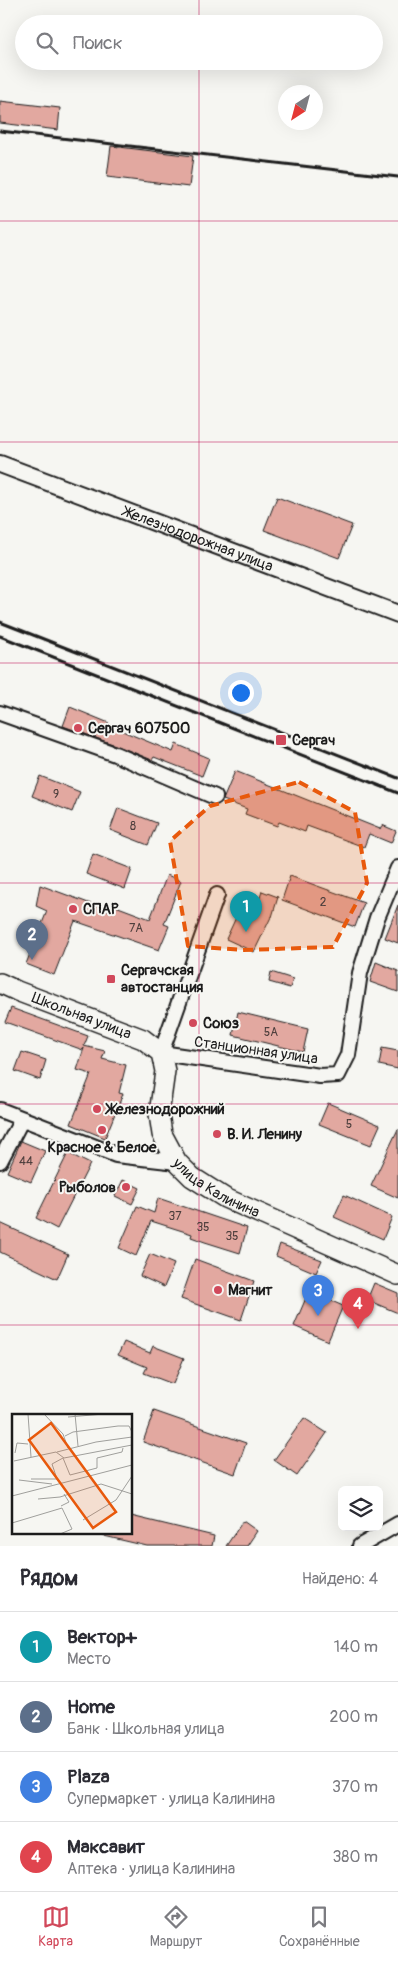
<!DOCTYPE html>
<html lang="ru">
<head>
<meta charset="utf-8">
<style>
  body { margin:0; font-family:Pangolin,sans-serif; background:#f2f2f3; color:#2b2b33 }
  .controls { position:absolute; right:15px; bottom:15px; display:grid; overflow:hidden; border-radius:8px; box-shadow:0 5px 20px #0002 }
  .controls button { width:45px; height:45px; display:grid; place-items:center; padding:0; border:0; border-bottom:1px solid #e1e1e2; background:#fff; color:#2b2b33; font:25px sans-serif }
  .compass { position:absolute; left:278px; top:85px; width:45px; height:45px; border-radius:50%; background:#fff; box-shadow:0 5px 20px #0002; rotate:216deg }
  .you { position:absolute; left:240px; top:692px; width:18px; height:18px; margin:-12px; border:4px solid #fff; border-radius:50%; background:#1a73e8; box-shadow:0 0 0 8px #1a73e833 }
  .badge { display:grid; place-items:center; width:32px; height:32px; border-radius:50%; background:#d1495b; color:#fff; font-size:16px; font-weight:700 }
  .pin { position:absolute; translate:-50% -41px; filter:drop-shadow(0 1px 2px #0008) }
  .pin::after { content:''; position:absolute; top:26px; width:18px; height:15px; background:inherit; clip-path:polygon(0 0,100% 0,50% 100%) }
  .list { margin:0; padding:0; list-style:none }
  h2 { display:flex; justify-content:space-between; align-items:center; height:65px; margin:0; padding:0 20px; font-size:21px }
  h2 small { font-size:16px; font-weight:400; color:#7c7c81 }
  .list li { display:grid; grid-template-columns:32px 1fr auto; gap:15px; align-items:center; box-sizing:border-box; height:70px; padding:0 20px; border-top:1px solid #e1e1e2 }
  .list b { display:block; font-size:19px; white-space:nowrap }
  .list p { margin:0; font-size:16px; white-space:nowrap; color:#7c7c81 }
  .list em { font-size:16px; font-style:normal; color:#7c7c81 }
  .icon { flex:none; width:28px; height:28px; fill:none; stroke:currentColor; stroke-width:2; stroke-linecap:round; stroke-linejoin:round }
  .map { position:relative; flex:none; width:398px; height:1546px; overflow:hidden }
  .search { position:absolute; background:#fff; box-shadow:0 5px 20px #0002; left:15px; right:15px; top:15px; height:55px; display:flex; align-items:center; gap:12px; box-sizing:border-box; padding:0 18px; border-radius:28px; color:#7c7c81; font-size:19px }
  .sheet { height:345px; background:#fff }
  nav { display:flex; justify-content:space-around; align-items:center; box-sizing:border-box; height:70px; border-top:1px solid #e1e1e2; background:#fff; font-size:14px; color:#7c7c81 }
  nav a { display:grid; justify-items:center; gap:2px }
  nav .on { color:#d1495b }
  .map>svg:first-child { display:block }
</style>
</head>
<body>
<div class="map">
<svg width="398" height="1546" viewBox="0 0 398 1546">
  <rect width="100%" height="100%" fill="#f6f6f2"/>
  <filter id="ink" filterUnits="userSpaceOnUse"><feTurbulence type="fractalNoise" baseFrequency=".02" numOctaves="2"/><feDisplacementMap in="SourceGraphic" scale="10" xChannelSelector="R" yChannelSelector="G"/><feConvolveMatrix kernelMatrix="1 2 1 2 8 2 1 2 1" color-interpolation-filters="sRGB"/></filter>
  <g filter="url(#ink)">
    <!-- building -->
    <g fill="#e2a8a0" stroke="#1c1c1c">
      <polygon points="0,101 60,108 58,130 0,123"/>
      <polygon points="111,146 193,156 189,187 107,177"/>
      <polygon points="277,497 352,525 339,558 264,530"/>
      <polygon points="70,707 109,723 108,725 173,752 176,744 209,758 202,776 154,757 152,760 118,746 63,726"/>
      <polygon points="235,771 380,829 382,825 396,831 391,843 369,834 364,847 307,826 305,832 279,822 277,826 245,814 247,809 223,800"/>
      <polygon points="40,776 80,792 72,812 32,796"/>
      <polygon points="118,808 157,823 148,845 110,830"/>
      <polygon points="93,854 132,869 125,889 86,874"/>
      <polygon points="167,875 181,881 164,924 169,926 159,950 75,921 54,975 26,964 47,911 36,906 40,885 110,911 113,905 150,919"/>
      <polygon points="290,876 364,903 355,927 282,900"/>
      <polygon points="262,891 278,897 272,917 271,917 254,952 226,939 239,911 254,918"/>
      <polygon points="398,905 398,943 385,938"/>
      <polygon points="376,962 398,971 398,992 370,982"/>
      <polygon points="271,972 293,979 290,988 269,982"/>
      <polygon points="11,1008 88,1036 84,1046 105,1051 102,1059 126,1065 119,1093 123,1094 105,1138 71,1124 91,1074 77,1070 84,1048 83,1050 5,1022"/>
      <polygon points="238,1012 308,1029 303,1052 233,1035"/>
      <polygon points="382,1048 398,1051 398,1069 379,1065"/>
      <polygon points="22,1052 46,1060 40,1080 15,1071"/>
      <polygon points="328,1103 380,1125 371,1145 319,1124"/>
      <polygon points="398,1129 398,1198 371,1186"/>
      <polygon points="21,1141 45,1151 31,1182 7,1172"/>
      <polygon points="68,1153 90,1164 57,1229 36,1218"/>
      <polygon points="123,1180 140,1188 132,1204 115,1196"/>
      <polygon points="344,1195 392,1217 383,1239 334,1217"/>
      <polygon points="158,1198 247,1228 240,1253 205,1242 191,1237 192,1234 151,1221 136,1256 119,1248 137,1206 154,1213"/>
      <polygon points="0,1223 68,1254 57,1279 0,1252"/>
      <polygon points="280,1244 322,1260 316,1273 276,1256"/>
      <polygon points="150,1254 174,1264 164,1287 140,1276"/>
      <polygon points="195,1259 254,1281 241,1320 181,1299"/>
      <polygon points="374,1283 398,1293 398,1313 367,1300"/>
      <polygon points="309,1291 343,1306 328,1341 294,1326"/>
      <polygon points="124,1342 150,1353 153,1346 184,1358 173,1384 144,1373 147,1367 118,1355"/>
      <polygon points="154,1411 246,1443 235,1474 143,1442"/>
      <polygon points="304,1418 327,1433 297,1476 274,1460"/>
      <polygon points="131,1516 214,1536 212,1546 147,1546 104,1536 104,1532 131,1532"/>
      <polygon points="243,1521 257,1531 247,1546 226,1546"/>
    </g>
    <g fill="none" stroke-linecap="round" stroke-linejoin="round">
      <defs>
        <g id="minor">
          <polyline points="0,713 115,754 215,797"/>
          <polyline points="217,895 161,1053 320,1076 338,1075 348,1055 360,973 377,918 398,868"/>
          <polyline points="0,1110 116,1155 177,1162"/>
          <polyline points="0,1161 22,1119"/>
          <polyline points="360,1546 398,1524"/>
        </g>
        <g id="tertiary">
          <path id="s1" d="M0,464l398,150"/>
        </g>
        <g id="secondary">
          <path id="s2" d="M0,983l17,8 126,48 18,14 4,18 -6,43 3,20 15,28 15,15 33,21 173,77"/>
        </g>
      </defs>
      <!-- minor casing -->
      <use href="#minor" stroke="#1c1c1c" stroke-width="18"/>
      <!-- tertiary casing -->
      <use href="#tertiary" stroke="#1c1c1c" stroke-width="20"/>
      <!-- secondary casing -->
      <use href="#secondary" stroke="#1c1c1c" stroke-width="22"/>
      <!-- minor -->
      <use href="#minor" stroke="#f6f6f2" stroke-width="14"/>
      <!-- tertiary -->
      <use href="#tertiary" stroke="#f6f6f2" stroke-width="16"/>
      <!-- secondary -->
      <use href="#secondary" stroke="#f6f6f2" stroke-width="19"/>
      <!-- rail -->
      <g stroke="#1c1c1c" stroke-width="3">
        <polyline points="0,131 398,177"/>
        <polyline points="0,622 398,778"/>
        <polyline points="0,636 398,793"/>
      </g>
    </g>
  </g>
  <!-- marked area -->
  <path fill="#e8590c" fill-opacity="0.2" stroke="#e8590c" stroke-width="4" stroke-dasharray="10 6" stroke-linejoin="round" d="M299,782l56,30 12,71 -34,64 -90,3 -55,-4 -18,-105 40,-35z"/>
  <!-- grid -->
  <path fill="none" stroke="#c2185b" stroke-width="1" stroke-opacity="0.55" d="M199,0v24M199,61v1485M0,221h398M0,442h398M0,663h398M0,883h398M0,1104h398M0,1325h398"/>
  <!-- markers -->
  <g fill="#d1495b" stroke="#f6f6f2" stroke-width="2">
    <circle cx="78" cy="728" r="5"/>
    <rect x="275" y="734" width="12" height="12" rx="2.5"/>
    <circle cx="73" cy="909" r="5"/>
    <rect x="106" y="974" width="10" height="10" rx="2.5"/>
    <circle cx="193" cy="1023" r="5"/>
    <circle cx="97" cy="1109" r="5"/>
    <circle cx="102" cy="1130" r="5"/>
    <circle cx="217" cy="1134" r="5"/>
    <circle cx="126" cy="1187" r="5"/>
    <circle cx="218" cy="1290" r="5"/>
  </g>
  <g text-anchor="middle" stroke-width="4" stroke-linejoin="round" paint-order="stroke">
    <!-- number labels -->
    <g font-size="12" fill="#4e3f3d">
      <text x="56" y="798">9</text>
      <text x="133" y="830">8</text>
      <text x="323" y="906">2</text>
      <text x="136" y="932">7А</text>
      <text x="271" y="1036">5А</text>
      <text x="349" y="1128">5</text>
      <text x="26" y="1165">44</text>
      <text x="175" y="1220">37</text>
      <text x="203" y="1231">35</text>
      <text x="232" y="1240">35</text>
    </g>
    <!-- street labels -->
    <g font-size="15" fill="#1c1c1c" stroke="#f6f6f2">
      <text dy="5" stroke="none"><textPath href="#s1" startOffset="212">Железнодорожная улица</textPath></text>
      <text dy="5" stroke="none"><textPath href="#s2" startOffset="88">Школьная улица</textPath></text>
      <text transform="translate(256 1050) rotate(8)" y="5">Станционная улица</text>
      <text dy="5" stroke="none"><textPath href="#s2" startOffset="338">улица Калинина</textPath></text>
    </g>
    <!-- poi labels -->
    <g font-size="15" font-weight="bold" fill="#1c1c1c" stroke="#f6f6f2" text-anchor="start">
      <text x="88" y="733">Сергач 607500</text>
      <text x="292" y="745">Сергач</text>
      <text x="83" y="914">СПАР</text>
      <text x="121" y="975">Сергачская<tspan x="121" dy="17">автостанция</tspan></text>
      <text x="203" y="1028">Союз</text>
      <text x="107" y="1114">Железнодорожний</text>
      <text x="227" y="1139">В. И. Ленину</text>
      <text x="102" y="1152" text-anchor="middle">Красное &amp; Белое</text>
      <text x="116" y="1192" text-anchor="end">Рыболов</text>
      <text x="228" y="1295">Магнит</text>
    </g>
  </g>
  <!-- overview -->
  <g transform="translate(12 1414)">
    <rect width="120" height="120" fill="#f6f6f2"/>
    <path fill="none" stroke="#9f9f9c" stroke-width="1" d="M16,0l3,43M32,0l19,20 5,14M63,0l3,32M56,3l36,-3M53,22l8,-4 45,-6h11l3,6M45,38l39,-10 36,-5M3,39l2,-10 11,1M2,47l42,-9 8,6 68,-13M19,65h26l-5,-15 11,-6 7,17 27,-7v-10l25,-6 1,-4M7,66l33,4M0,82l120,-31M26,85l22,-2 41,-13 31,10M49,92l8,-4 -5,-8M71,106l33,-20 16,-24M0,109l50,-15M48,120l12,-5 -10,-21"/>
    <path fill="#e8590c" fill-opacity="0.15" stroke="#e8590c" stroke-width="2.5" d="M39,9l65,89 -23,16 -64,-88z"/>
    <rect width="120" height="120" fill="none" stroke="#1c1c1c" stroke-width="2.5"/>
  </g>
</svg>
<div class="controls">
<button><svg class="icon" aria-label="layers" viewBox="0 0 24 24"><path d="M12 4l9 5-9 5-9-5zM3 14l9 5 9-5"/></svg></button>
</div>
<svg class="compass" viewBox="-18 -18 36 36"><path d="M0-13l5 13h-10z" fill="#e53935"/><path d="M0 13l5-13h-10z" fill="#7c7c81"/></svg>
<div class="you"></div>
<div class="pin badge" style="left:246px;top:932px;background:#0f9aa8">1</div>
<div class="pin badge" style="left:32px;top:960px;background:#5c6f8a">2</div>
<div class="pin badge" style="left:318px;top:1316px;background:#3f7fe0">3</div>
<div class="pin badge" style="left:358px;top:1329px;background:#e0444e">4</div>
<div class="search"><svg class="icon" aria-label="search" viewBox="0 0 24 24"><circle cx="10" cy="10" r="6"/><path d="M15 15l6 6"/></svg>Поиск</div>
</div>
<section class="sheet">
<h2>Рядом<small>Найдено: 4</small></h2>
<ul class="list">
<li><span class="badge" style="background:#0f9aa8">1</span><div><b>Вектор+</b><p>Место</p></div><em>140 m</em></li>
<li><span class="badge" style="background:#5c6f8a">2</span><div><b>Home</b><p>Банк · Школьная улица</p></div><em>200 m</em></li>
<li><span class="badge" style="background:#3f7fe0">3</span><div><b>Plaza</b><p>Супермаркет · улица Калинина</p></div><em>370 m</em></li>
<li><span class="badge" style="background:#e0444e">4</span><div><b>Максавит</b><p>Аптека · улица Калинина</p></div><em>380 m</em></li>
</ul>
</section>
<nav>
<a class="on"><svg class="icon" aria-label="map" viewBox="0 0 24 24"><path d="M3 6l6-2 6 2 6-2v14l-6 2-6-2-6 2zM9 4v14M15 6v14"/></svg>Карта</a>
<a><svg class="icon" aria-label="directions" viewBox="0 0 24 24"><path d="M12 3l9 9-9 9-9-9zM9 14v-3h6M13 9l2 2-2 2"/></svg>Маршрут</a>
<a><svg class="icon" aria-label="saved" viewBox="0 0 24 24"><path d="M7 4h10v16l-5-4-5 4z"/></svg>Сохранённые</a>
</nav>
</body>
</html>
